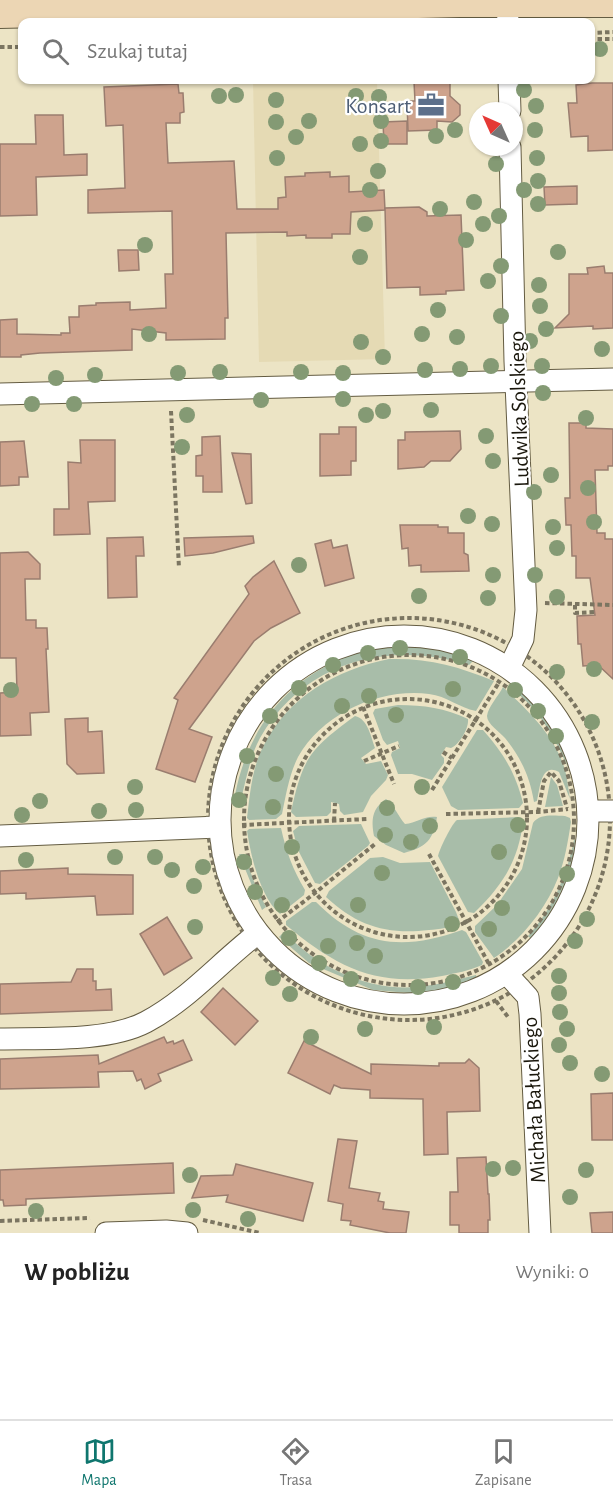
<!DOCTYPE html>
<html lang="pl">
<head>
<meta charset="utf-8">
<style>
  body { margin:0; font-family:"Alegreya Sans",sans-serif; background:#f2f2f2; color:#222 }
  .compass { position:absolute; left:469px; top:102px; width:54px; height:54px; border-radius:50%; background:#fff; box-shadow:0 2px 4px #0004; rotate:315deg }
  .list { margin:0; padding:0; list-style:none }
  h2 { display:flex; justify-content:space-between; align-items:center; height:78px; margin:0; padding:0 24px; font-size:26px }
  h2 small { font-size:20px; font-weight:400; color:#767676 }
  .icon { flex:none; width:33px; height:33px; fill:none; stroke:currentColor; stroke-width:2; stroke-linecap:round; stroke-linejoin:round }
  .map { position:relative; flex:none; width:613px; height:1233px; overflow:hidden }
  .search { position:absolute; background:#fff; box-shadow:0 2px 4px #0004; left:18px; right:18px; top:18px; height:66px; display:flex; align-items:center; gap:15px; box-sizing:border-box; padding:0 21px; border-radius:12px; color:#767676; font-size:22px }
  .sheet { height:186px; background:#fff }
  nav { display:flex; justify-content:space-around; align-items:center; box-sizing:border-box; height:84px; border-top:2px solid #e0e0e0; background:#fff; font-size:16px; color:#767676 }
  nav a { display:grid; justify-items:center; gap:3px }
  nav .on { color:#0f766e }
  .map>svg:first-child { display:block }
</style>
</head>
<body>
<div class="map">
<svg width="613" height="1233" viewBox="0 0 613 1233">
  <rect width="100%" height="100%" fill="#ece4c5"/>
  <!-- built -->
  <polygon fill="#e5dab4" points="253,80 377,80 385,359 259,362"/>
  <!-- green -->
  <g fill="#a8bda9">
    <path d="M390,646c29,0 55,2 82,11l1,4 -4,4c-80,-25 -165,-4 -209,73 -9,16 -13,38 -18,57h-7c13,-67 51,-115 115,-140 12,-5 27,-6 40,-9z"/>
    <path d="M389,659c40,-1 68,7 105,22l-18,30c-17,-3 -29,-15 -47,-17 -49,-6 -106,19 -131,63 -9,18 -12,38 -16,57l-6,5 -27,1 -2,-2c3,-24 5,-51 17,-73 25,-49 72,-75 125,-86z"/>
    <path d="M518,684l31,27 15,23 16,44 -4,3 -2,-1c-16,-34 -30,-67 -61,-90z"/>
    <path d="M503,687c23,22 47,44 59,74 5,12 6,26 8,38l-11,-27c-18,-10 -19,16 -22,29l-3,1c-4,-25 -13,-44 -29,-64 -5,-6 -18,-14 -18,-22 1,-9 12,-21 16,-29z"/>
    <path d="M398,705c26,0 47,3 70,14 1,9 -8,25 -17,29l-5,-1 -5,8 3,3v5l-12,17 -20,-6h-14l-7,-19 1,-3 8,-4 -2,-7 -11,4 -4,-5 -10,-27 2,-4z"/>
    <path d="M355,716c13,3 16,21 20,32l-14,10 5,6 15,-3 7,14 -2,5 -15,16 -8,16 -19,3 -4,-4 -1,-7 -8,-2v10l-4,4 -31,1 -5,-5c12,-55 19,-63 64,-96z"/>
    <path d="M477,730h6c21,24 32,42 40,73l-4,5 -61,2 -7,-4 -9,-19z"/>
    <polygon points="551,777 557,785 563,806 545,807"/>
    <path d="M386,799c9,7 12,17 19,25 12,-1 20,-9 32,-7 -4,24 -11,30 -33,36l-18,-8 -12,-9c-3,-17 -2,-27 12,-37z"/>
    <path d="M565,816l5,2 1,4c-3,19 -6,38 -13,56 -12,31 -37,62 -64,80l-19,-26v-6l22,-21 25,-36 11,-46c7,-10 22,-7 32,-7z"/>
    <path d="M519,817l4,5c-5,40 -21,64 -49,91l-6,-1 -30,-56c1,-6 14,-33 19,-36z"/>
    <polygon points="361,824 370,843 368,846 320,884 315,883 298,850 293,831 299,826"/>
    <path d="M281,828c5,23 12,42 24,62l-1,5 -24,19c-20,-17 -29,-58 -33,-83l2,-2z"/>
    <path d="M574,840h5c-5,39 -20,72 -47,100l-4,-4c25,-28 38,-59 46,-96z"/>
    <polygon points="239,854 244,854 256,887 266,907 262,910"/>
    <path d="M383,857l17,6 30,-1 26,50 3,8c-8,9 -20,9 -30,10 -42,5 -72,-4 -103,-33l3,-6 41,-33z"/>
    <path d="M312,902h4c45,45 87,49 146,28l4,2 17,30 -1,3c-13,6 -26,8 -40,11 -66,12 -107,-10 -156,-51v-4z"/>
    <path d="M283,933h3c31,35 83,58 130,54 21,-2 40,-7 60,-12l1,7 -27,8 -29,4 -48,-4 -64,-27 -30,-26z"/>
  </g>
  <!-- building -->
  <g fill="#cea38d" stroke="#9a7d6f" stroke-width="1.5">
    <polygon points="450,80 450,96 460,105 460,115 452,122 437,121 437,130 408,131 407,101 415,101 414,82"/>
    <polygon points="592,83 613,83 613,150 588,151 588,136 571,137 568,103 577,103 576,85"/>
    <polygon points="178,84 179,93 183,93 184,112 180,113 180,123 166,123 168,163 234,161 237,209 278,209 278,198 286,197 285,177 305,176 305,173 330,172 330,177 349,176 349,192 384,190 385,210 351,212 350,234 332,234 332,238 306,238 306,235 287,236 287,232 226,233 228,318 225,318 225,339 166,340 166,333 132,329 132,350 40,353 21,355 21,357 0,357 0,320 17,319 17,334 61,335 61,333 70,333 69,317 79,317 79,306 96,305 96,303 130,302 130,310 166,308 165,274 173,274 172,211 88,213 88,190 125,188 123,125 106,126 104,87"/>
    <polygon points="35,115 63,115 64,155 87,154 87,175 36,177 37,215 0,216 0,144 36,144"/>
    <polygon points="407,121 407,144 384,144 383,122"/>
    <polygon points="577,186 577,204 545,205 544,187"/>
    <polygon points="419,207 427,212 427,216 461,215 464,290 446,291 446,294 420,295 420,287 387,288 385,208"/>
    <polygon points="118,250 138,250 139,270 119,271"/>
    <polygon points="604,266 605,273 613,273 613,328 593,329 593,326 555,328 569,314 569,274 588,274 587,268"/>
    <polygon points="569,423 586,423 586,428 613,429 613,466 608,466 608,470 595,470 597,533 605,533 605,539 613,539 613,679 598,665 583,666 581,644 578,644 577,616 595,615 590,578 576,578 576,556 572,556 571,525 566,525 565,498 570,498"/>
    <polygon points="339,427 356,427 356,461 351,461 351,475 320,476 320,434 339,434"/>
    <polygon points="460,431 461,449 450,461 431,461 424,467 398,469 398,440 405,440 405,432"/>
    <polygon points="220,436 222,492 203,492 203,476 196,476 196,456 202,455 202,437"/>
    <polygon points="80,440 115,440 115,501 88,502 90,534 54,535 54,509 69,509 68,462 81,463"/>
    <polygon points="24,441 28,477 19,477 19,485 0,486 0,442"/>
    <polygon points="232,453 251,454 252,503 246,504"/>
    <polygon points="400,525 438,525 438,527 448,527 448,533 464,533 464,553 468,555 469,571 421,572 421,565 409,566 408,548 402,549"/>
    <polygon points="253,536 254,543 213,553 185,556 184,538"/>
    <polygon points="143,537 144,556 136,556 137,597 108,598 107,538"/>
    <polygon points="331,540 333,548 347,545 354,578 325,586 315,544"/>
    <polygon points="28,552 40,564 40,579 25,579 26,620 36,620 36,628 47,628 48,649 46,649 49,712 30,713 31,735 0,736 0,693 17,692 16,658 0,658 0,553"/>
    <polygon points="274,561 300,613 271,628 254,641 189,729 212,737 195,782 156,769 178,700 174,698 249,594 245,586 253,577"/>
    <polygon points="88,718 88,732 102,731 104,773 77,774 67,764 65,719"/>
    <polygon points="68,868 68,874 133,875 133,914 97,915 95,896 26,899 26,893 0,894 0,871"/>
    <polygon points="167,917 192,958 164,975 140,934"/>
    <polygon points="77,969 93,969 93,981 96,981 96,990 111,989 112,1010 0,1014 0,984 71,982"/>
    <polygon points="223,988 258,1021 235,1045 201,1012"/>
    <polygon points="164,1037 167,1043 173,1041 174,1044 183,1040 192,1060 158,1074 161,1081 145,1089 141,1079 137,1081 133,1071 98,1072 99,1087 0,1089 0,1059 98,1055 99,1064"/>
    <polygon points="304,1041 371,1074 371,1064 439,1066 439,1063 465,1063 469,1059 479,1068 480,1111 447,1112 448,1154 424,1155 423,1099 370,1098 370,1090 341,1088 334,1085 330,1094 288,1073"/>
    <polygon points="613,1093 613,1140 592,1140 591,1094"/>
    <polygon points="338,1139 357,1141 349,1188 380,1193 378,1201 384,1202 383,1209 409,1212 406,1233 390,1233 350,1225 351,1221 341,1220 343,1204 328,1201"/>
    <polygon points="486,1157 488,1194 489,1194 490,1220 488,1220 488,1233 459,1233 459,1225 450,1225 450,1192 458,1192 457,1158"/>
    <polygon points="173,1163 174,1193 26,1199 26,1205 4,1206 3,1200 0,1200 0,1170"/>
    <polygon points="236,1164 313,1183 303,1221 226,1202 228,1195 192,1198 201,1176 233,1175"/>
    <polygon points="613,1212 613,1233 592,1233 590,1213"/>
  </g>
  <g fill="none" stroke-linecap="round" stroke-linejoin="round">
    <defs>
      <g id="minor">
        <polyline points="507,0 508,22"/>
        <polyline points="509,80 510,111"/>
        <polyline points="0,394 613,379"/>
        <circle cx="404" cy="820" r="184"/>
        <polyline points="509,668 523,639 526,610 515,361 510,147"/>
        <polyline points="589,811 613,811"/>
        <polyline points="0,836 219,827"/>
        <polyline points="507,974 528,997 530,1014 540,1233"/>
        <path d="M0,1039c43,-1 108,3 146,-17 42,-22 74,-60 112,-89"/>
        <polyline points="106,1233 166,1231 187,1233"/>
      </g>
      <polyline id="secondary" points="0,13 459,2 613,2"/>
    </defs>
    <!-- minor casing -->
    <use href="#minor" stroke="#645c42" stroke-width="23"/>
    <!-- secondary casing -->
    <use href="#secondary" stroke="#645c42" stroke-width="32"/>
    <!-- path -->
    <g stroke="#7b7561" stroke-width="4" stroke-dasharray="4.5 3" stroke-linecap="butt">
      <polyline points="590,33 613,32"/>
      <polyline points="590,39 613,39"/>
      <polyline points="0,47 22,47"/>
      <polyline points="171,411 179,568"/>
      <polyline points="545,603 613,605"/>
      <polyline points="575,605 575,613 595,612"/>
      <circle cx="409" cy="819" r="201"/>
      <circle cx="409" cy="820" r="165"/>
      <circle cx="408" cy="818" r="119"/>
      <polyline points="363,707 394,784"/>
      <polyline points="443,752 452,758"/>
      <polyline points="364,761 399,746"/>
      <polyline points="432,790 498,684"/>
      <polyline points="538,812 544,781 551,772 559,781 567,808"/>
      <polyline points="446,814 538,812 568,809"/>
      <polyline points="334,821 335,803"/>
      <polyline points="242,825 367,819"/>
      <polyline points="429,854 490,966"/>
      <polyline points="277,922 315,893 375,844"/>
      <polyline points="496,1001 508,1017"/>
      <polyline points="203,1220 260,1233"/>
      <polyline points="0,1221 90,1218"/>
    </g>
    <!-- minor -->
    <use href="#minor" stroke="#fff" stroke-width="21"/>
    <!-- secondary -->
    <use href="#secondary" stroke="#ecd6b4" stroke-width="30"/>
  </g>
  <!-- trees -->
  <g fill="#849a74">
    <circle cx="600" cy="49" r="8"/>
    <circle cx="524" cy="90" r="8"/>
    <circle cx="236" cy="95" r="8"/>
    <circle cx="219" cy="96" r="8"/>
    <circle cx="356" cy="96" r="8"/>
    <circle cx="379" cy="97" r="8"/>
    <circle cx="276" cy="100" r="8"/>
    <circle cx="536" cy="106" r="8"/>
    <circle cx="309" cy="121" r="8"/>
    <circle cx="381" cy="121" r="8"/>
    <circle cx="276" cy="122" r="8"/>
    <circle cx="455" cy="130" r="8"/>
    <circle cx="535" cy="130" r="8"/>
    <circle cx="436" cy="136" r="8"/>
    <circle cx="296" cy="137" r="8"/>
    <circle cx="381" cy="141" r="8"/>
    <circle cx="360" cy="144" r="8"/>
    <circle cx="277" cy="158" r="8"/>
    <circle cx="537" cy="158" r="8"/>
    <circle cx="496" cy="164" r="8"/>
    <circle cx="378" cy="171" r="8"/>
    <circle cx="538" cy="181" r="8"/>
    <circle cx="370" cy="190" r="8"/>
    <circle cx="524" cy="190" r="8"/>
    <circle cx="474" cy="202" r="8"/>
    <circle cx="538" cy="204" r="8"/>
    <circle cx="440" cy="209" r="8"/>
    <circle cx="499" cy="216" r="8"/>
    <circle cx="365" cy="224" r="8"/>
    <circle cx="483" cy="224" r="8"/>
    <circle cx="466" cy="240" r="8"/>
    <circle cx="145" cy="245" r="8"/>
    <circle cx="558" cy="252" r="8"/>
    <circle cx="360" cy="257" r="8"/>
    <circle cx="501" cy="266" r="8"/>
    <circle cx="488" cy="281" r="8"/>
    <circle cx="539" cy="285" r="8"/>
    <circle cx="540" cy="306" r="8"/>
    <circle cx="438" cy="310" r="8"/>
    <circle cx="501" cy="316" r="8"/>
    <circle cx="546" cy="329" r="8"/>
    <circle cx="149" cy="334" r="8"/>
    <circle cx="422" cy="334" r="8"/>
    <circle cx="457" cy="337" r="8"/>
    <circle cx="530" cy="341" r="8"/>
    <circle cx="361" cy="342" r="8"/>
    <circle cx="602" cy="349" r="8"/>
    <circle cx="383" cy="357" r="8"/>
    <circle cx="491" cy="366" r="8"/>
    <circle cx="542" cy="366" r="8"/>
    <circle cx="460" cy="369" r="8"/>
    <circle cx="425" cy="370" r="8"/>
    <circle cx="220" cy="372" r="8"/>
    <circle cx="301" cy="372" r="8"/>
    <circle cx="178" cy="373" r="8"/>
    <circle cx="343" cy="373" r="8"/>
    <circle cx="95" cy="375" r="8"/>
    <circle cx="56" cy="378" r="8"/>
    <circle cx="543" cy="393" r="8"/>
    <circle cx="343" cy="399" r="8"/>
    <circle cx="261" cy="400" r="8"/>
    <circle cx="32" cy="404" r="8"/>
    <circle cx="74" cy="404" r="8"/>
    <circle cx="431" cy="410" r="8"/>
    <circle cx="383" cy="411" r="8"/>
    <circle cx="187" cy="415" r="8"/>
    <circle cx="366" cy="415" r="8"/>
    <circle cx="586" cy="418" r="8"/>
    <circle cx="486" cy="436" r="8"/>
    <circle cx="182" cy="447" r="8"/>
    <circle cx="493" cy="461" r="8"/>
    <circle cx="551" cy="475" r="8"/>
    <circle cx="588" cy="488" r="8"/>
    <circle cx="534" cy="492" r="8"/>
    <circle cx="468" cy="516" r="8"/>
    <circle cx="594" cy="522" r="8"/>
    <circle cx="492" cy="524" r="8"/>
    <circle cx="553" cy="527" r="8"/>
    <circle cx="557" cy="548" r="8"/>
    <circle cx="299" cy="565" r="8"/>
    <circle cx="493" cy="575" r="8"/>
    <circle cx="535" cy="575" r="8"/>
    <circle cx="419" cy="596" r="8"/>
    <circle cx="557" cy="597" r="8"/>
    <circle cx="488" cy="598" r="8"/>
    <circle cx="400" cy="648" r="8"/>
    <circle cx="368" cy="653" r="8"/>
    <circle cx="460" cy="657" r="8"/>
    <circle cx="333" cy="665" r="8"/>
    <circle cx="594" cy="669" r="8"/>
    <circle cx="557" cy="672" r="8"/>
    <circle cx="299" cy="688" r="8"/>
    <circle cx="453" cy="689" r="8"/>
    <circle cx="11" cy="690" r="8"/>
    <circle cx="515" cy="690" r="8"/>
    <circle cx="369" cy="696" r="8"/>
    <circle cx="342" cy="706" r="8"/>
    <circle cx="538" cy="711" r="8"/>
    <circle cx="396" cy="715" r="8"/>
    <circle cx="270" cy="716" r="8"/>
    <circle cx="592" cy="722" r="8"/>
    <circle cx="556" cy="736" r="8"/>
    <circle cx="247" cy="756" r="8"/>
    <circle cx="276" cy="774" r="8"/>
    <circle cx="135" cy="787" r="8"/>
    <circle cx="422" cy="787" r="8"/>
    <circle cx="239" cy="800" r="8"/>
    <circle cx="40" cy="801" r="8"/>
    <circle cx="273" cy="807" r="8"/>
    <circle cx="387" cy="808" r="8"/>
    <circle cx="136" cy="810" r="8"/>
    <circle cx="99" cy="811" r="8"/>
    <circle cx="22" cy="815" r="8"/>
    <circle cx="518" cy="825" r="8"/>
    <circle cx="430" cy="826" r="8"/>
    <circle cx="385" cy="835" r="8"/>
    <circle cx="411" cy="842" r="8"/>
    <circle cx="292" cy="847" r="8"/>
    <circle cx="499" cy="852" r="8"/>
    <circle cx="115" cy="857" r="8"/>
    <circle cx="155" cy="857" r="8"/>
    <circle cx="26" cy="860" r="8"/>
    <circle cx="244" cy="862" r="8"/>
    <circle cx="203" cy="867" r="8"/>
    <circle cx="172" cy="870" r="8"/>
    <circle cx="382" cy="873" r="8"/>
    <circle cx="567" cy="874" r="8"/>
    <circle cx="194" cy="886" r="8"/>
    <circle cx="255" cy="892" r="8"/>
    <circle cx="282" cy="905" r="8"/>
    <circle cx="358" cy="905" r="8"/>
    <circle cx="502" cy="908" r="8"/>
    <circle cx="587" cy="919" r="8"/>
    <circle cx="452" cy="924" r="8"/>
    <circle cx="195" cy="927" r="8"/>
    <circle cx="489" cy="929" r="8"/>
    <circle cx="289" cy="938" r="8"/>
    <circle cx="575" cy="941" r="8"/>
    <circle cx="357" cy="943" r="8"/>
    <circle cx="328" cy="946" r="8"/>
    <circle cx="375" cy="956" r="8"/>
    <circle cx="319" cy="963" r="8"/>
    <circle cx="559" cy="976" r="8"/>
    <circle cx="273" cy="978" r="8"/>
    <circle cx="351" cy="979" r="8"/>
    <circle cx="453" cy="982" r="8"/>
    <circle cx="418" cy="987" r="8"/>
    <circle cx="559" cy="993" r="8"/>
    <circle cx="290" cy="994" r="8"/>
    <circle cx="560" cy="1012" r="8"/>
    <circle cx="434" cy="1027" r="8"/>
    <circle cx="365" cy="1029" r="8"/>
    <circle cx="567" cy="1029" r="8"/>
    <circle cx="311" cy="1037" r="8"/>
    <circle cx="559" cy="1045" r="8"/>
    <circle cx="570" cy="1063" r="8"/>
    <circle cx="602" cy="1074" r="8"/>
    <circle cx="513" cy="1168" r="8"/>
    <circle cx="493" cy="1169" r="8"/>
    <circle cx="586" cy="1170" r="8"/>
    <circle cx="190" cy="1175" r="8"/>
    <circle cx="570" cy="1197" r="8"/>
    <circle cx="193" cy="1210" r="8"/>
    <circle cx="36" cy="1211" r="8"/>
    <circle cx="248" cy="1219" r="8"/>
  </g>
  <!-- icons -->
  <defs>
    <symbol id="office-bare" viewBox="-9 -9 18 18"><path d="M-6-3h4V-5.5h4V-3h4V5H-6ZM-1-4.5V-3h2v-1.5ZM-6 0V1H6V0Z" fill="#5c6f8a" stroke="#fff" stroke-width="2.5" paint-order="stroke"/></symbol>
  </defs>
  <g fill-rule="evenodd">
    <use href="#office-bare" x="412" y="86" width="38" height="38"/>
  </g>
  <g text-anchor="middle" stroke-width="4.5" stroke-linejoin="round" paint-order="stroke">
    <!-- service labels -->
    <g font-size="22" fill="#4e5e75" stroke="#fff" text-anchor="end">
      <text x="411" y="113">Konsart</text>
    </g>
    <!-- street labels -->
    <g font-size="22" fill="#1a170c" stroke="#fff">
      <text transform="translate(518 409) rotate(-92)" y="8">Ludwika Solskiego</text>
      <text transform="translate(533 1100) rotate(-93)" y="8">Michała Bałuckiego</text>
    </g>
  </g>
</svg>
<svg class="compass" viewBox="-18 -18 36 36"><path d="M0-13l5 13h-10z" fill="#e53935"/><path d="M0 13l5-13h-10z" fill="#767676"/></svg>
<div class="search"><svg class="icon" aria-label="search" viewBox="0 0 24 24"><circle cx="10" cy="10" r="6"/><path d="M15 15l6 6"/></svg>Szukaj tutaj</div>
</div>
<section class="sheet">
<h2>W pobliżu<small>Wyniki: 0</small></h2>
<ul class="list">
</ul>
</section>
<nav>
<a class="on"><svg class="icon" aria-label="map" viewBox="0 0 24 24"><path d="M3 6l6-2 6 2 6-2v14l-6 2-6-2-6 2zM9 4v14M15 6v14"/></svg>Mapa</a>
<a><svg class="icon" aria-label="directions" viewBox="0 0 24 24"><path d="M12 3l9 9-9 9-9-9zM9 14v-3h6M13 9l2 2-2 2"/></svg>Trasa</a>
<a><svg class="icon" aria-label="saved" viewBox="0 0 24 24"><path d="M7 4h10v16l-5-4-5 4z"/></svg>Zapisane</a>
</nav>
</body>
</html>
